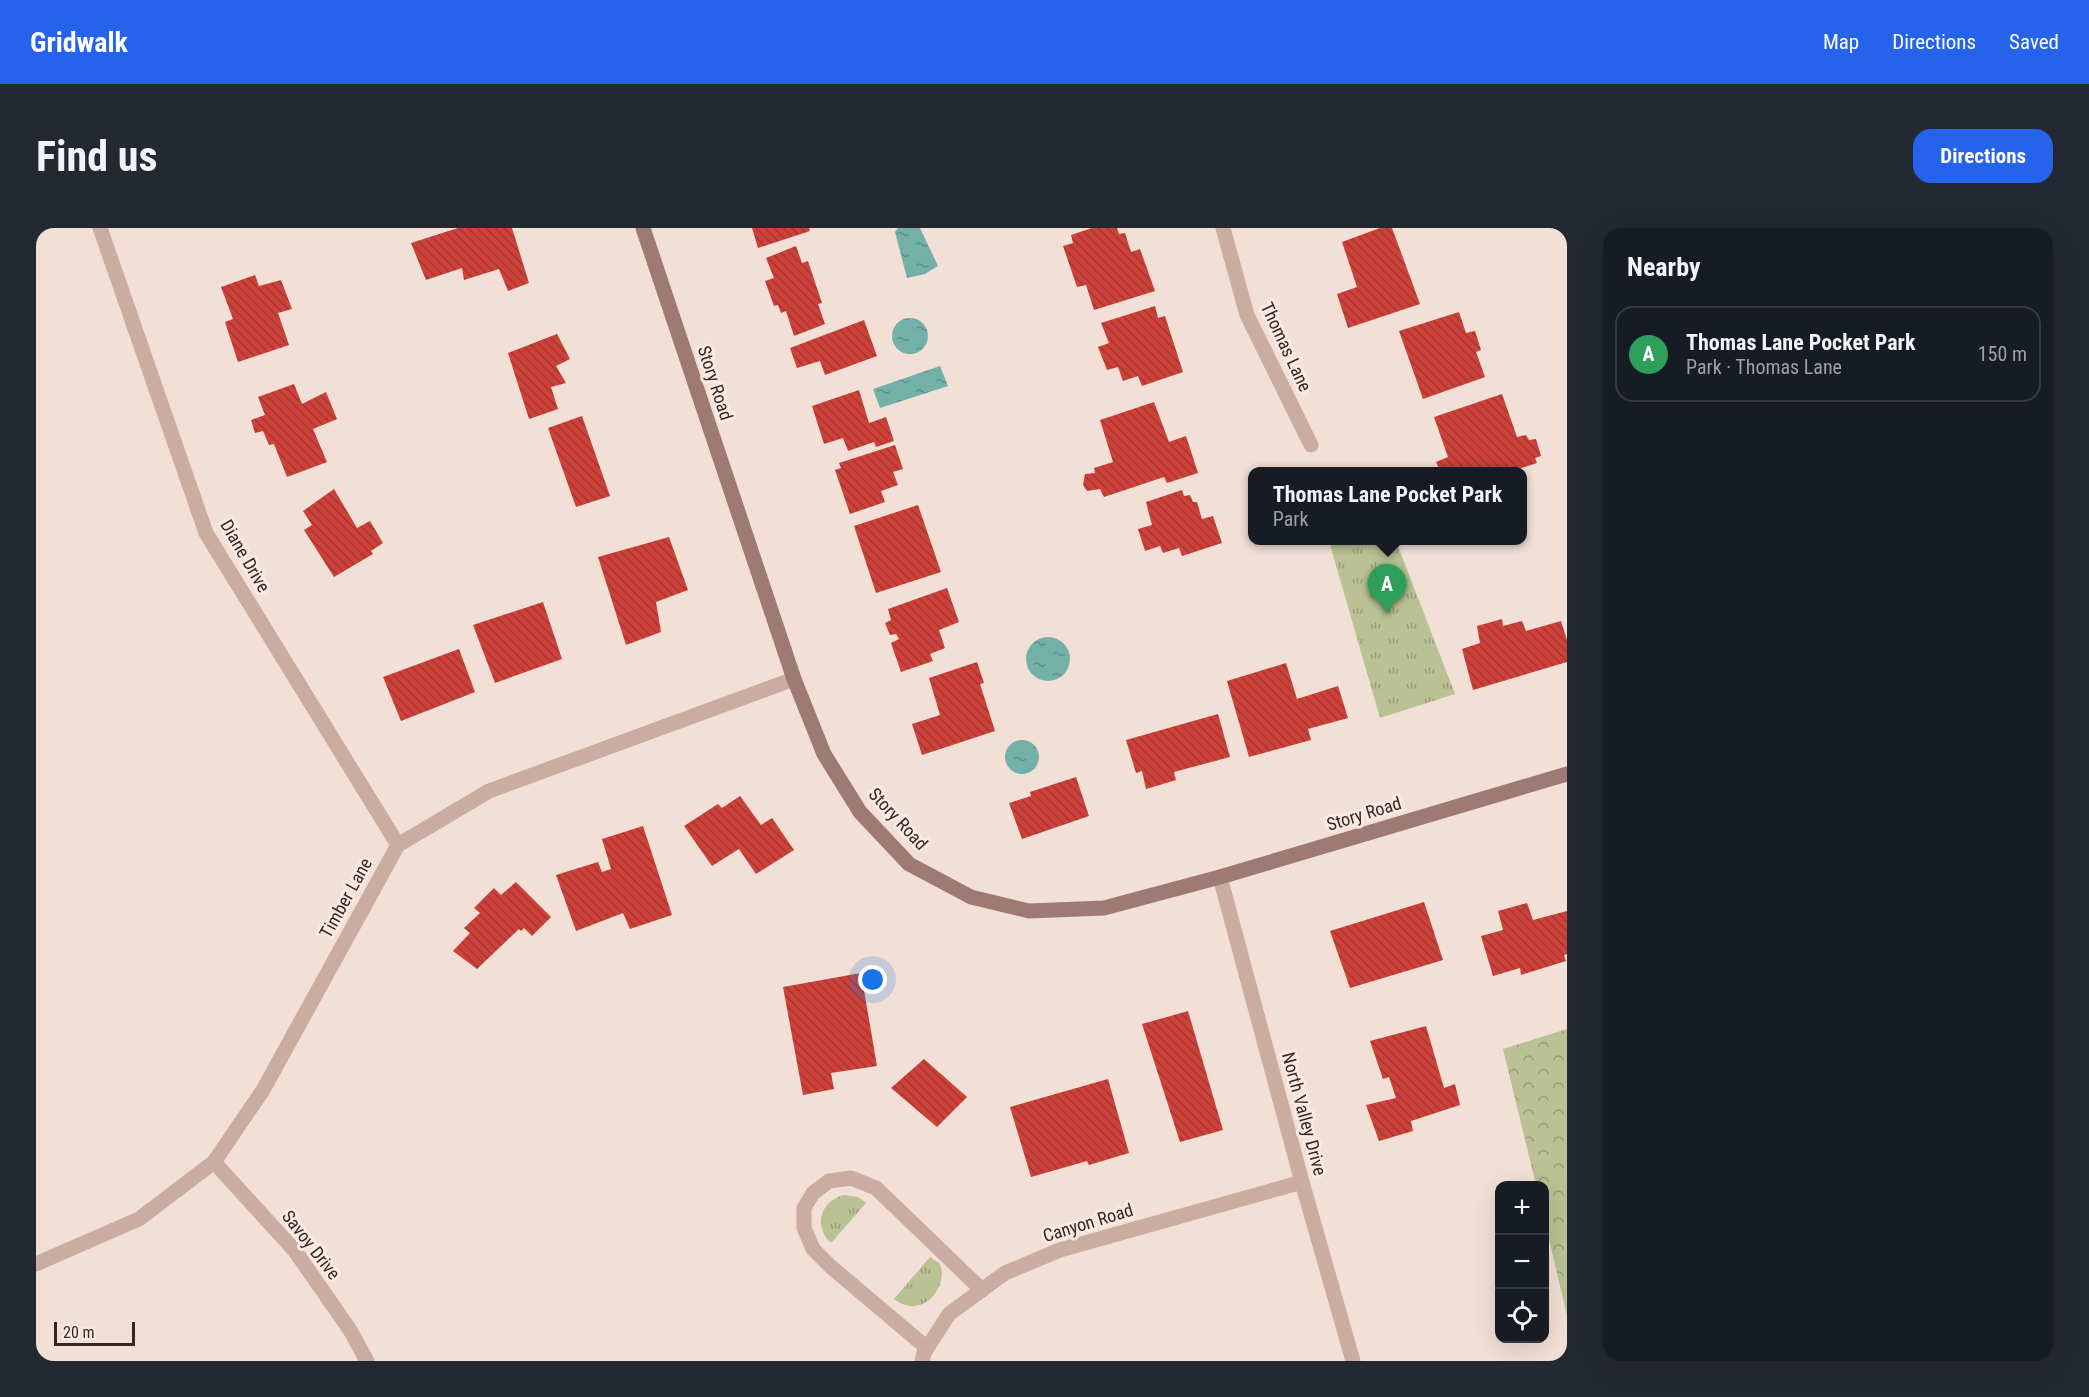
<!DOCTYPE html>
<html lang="en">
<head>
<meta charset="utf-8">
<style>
  body { margin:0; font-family:"Roboto Condensed",sans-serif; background:#242831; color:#f1f3f6 }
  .controls { position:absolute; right:18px; bottom:18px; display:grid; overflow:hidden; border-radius:12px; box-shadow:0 6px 24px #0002 }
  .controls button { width:54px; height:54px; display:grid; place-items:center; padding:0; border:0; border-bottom:2px solid #363941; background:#171b24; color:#f1f3f6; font:30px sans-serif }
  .scale { position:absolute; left:18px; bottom:15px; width:81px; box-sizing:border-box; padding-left:6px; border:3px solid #332624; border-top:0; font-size:16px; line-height:21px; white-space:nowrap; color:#332624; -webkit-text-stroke:4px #f9eae1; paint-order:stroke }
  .you { position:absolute; left:837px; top:752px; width:21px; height:21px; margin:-15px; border:4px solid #fff; border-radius:50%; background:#1a73e8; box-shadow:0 0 0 9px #1a73e833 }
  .badge { display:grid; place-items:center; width:39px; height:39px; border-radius:50%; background:#2563eb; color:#fff; font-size:20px; font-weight:700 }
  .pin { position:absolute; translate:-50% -50px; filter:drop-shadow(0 2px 3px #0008) }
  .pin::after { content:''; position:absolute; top:32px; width:21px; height:18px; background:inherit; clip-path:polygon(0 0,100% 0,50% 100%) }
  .popup { position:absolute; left:1212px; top:239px; width:279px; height:78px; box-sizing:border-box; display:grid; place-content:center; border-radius:12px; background:#171b24; filter:drop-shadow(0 2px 4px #0005); font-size:20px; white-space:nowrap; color:#9ea1a6 }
  .popup b { font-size:22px; color:#f1f3f6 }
  .popup::after { content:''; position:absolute; left:50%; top:100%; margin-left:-12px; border:12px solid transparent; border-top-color:#171b24 }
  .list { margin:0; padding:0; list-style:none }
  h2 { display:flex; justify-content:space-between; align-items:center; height:78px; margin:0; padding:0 24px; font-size:26px }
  h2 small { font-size:20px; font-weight:400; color:#9ea1a6 }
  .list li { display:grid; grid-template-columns:39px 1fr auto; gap:18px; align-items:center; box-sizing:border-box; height:96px; margin:0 12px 12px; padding:0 12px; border:2px solid #363941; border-radius:18px }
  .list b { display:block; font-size:22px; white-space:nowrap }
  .list p { margin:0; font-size:20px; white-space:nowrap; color:#9ea1a6 }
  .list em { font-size:20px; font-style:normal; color:#9ea1a6 }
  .icon { flex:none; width:33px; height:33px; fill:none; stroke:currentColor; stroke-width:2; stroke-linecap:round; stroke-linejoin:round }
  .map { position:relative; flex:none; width:1531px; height:1133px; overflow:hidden; border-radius:18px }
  header { display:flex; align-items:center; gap:36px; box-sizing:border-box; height:84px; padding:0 30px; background:#2563eb; color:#fff }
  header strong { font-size:28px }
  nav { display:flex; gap:33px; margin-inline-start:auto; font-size:21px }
  .intro { display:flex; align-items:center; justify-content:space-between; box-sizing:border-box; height:144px; padding:0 36px }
  h1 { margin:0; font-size:42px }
  .button { padding:15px 27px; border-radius:18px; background:#2563eb; color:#fff; font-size:21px; font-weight:700 }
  main { display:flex; gap:36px; padding:0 36px }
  aside { flex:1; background:#171b24; border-radius:18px; box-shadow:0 6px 24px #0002 }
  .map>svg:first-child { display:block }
</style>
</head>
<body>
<header>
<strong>Gridwalk</strong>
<nav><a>Map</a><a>Directions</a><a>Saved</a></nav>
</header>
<div class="intro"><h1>Find us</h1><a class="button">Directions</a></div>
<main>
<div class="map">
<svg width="1531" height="1133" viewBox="0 0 1531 1133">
  <defs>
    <pattern id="grass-tufts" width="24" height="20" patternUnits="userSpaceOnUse" patternTransform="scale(1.5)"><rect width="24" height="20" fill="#bac195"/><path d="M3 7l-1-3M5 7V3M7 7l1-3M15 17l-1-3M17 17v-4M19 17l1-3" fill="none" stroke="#989d79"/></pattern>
    <pattern id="forest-crowns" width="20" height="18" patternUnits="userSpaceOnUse" patternTransform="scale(1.5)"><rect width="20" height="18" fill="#bac195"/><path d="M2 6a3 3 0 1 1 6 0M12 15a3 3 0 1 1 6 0" fill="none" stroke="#989d79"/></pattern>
    <pattern id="water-ripples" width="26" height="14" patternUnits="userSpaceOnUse" patternTransform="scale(1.5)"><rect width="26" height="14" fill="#73b0a7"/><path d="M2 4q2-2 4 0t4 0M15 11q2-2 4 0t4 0" fill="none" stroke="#5f8f88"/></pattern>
    <pattern id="building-back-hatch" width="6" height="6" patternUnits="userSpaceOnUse" patternTransform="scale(1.5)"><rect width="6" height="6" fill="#cc4139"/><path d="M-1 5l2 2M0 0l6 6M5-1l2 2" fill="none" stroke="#a63630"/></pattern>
  </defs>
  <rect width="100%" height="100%" fill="#f2dfd5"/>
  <!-- grass -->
  <g fill="url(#grass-tufts)">
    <polygon points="1293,313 1360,313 1419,466 1344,490"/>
    <path d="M808,967l14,2 8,6 -35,40c-18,-16 -11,-42 13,-48z"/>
    <path d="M894,1029c0,0 7,5 8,5 14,15 -11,62 -44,37z"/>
  </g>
  <!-- forest -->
  <polygon fill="url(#forest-crowns)" points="1531,801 1531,1088 1509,994 1508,958 1500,957 1467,821"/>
  <!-- water -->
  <g fill="url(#water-ripples)">
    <polygon points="862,0 884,0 902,38 889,46 871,50 859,4"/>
    <circle cx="874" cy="108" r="18"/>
    <polygon points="904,138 912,158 844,180 837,161"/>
    <circle cx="1012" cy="431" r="22"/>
    <circle cx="986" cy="529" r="17"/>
  </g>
  <!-- building -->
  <g fill="url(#building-back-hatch)">
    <polygon points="422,0 476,0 493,55 472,63 463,41 428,52 426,40 390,52 375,15"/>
    <polygon points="716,0 773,0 774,3 722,20"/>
    <polygon points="1056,0 1081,0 1083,6 1089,5 1095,24 1104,21 1119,63 1058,82 1050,57 1041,59 1027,18 1037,15 1035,7"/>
    <polygon points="1344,0 1356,0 1384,76 1312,100 1301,66 1321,59 1306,14"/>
    <polygon points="760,18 766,35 772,33 786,75 782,76 789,96 758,108 750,83 745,85 742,77 738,78 729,53 738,50 730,30"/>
    <polygon points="219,47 223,58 245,52 256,81 242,85 253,117 202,134 189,94 197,91 185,59"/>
    <polygon points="1119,78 1122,90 1129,88 1147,144 1106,158 1102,148 1087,153 1082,139 1071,142 1062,119 1073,115 1065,95"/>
    <polygon points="1423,84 1430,105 1439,103 1445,122 1440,124 1449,149 1387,171 1363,103"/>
    <polygon points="828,92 841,128 789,147 784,133 761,140 754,120"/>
    <polygon points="521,106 534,131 520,138 530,155 515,159 522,181 493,191 472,125"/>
    <polygon points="258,156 266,176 290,164 301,191 277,201 291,234 251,249 238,216 233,217 227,203 219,205 215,192 229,187 222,169"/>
    <polygon points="823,162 833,195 850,189 858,213 840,219 838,214 812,223 807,210 788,216 776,178"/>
    <polygon points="1466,166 1481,209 1490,207 1493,212 1500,211 1505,228 1499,230 1501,235 1476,243 1404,243 1400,234 1412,229 1398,189"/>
    <polygon points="1118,174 1133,214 1150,208 1162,245 1131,255 1128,249 1068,269 1064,261 1051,263 1047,257 1049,246 1059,245 1058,240 1077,234 1064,192"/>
    <polygon points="546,188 574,268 540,279 512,200"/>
    <polygon points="859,217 867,241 857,244 862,257 845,263 849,274 814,286 799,242 805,240 803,235"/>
    <polygon points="298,261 321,300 334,293 347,315 335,323 337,326 298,349 268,302 276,297 267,283"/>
    <polygon points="1146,262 1148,268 1154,267 1157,274 1161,274 1166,291 1177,288 1186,315 1146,328 1143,320 1127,325 1124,318 1109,323 1102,301 1116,297 1110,274"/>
    <polygon points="882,277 905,344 840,365 818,298"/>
    <polygon points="633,309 652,362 620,374 625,404 590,417 562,329"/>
    <polygon points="911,360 923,394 903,402 909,420 894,426 897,433 865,444 855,415 863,411 860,406 854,407 849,395 855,392 852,381"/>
    <polygon points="507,374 526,431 459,455 437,397"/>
    <polygon points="1466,391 1467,398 1486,393 1490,403 1525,393 1531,412 1531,434 1437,462 1426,421 1444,415 1441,398"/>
    <polygon points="423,421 439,464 365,493 347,449"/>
    <polygon points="941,434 948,455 944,456 959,503 886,527 876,496 904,487 893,450"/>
    <polygon points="1250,435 1261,471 1302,458 1312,490 1272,501 1275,512 1213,529 1191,453"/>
    <polygon points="1182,486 1194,529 1138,544 1140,552 1110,561 1106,543 1100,545 1090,512"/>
    <polygon points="1040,549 1053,588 986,611 973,575 995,568 994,564"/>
    <polygon points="704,568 725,597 736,590 758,622 720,646 703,621 676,638 648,598 682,576 686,580"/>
    <polygon points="607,598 636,687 594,701 587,685 540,703 520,647 562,634 566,644 575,641 566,611"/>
    <polygon points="480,654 515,689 496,708 488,700 485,703 483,701 441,741 417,723 434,705 428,700 444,685 438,680 458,660 465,667"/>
    <polygon points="1388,674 1407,732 1314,760 1294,703"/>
    <polygon points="1491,675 1497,692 1531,683 1531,726 1528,727 1530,733 1485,747 1484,740 1457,748 1445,708 1467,702 1462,683"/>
    <polygon points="825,745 841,838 795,845 798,861 767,867 747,759"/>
    <polygon points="1152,783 1187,902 1144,914 1106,796"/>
    <polygon points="1390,798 1408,860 1419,856 1424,877 1375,893 1377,903 1343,913 1330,877 1360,870 1353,849 1347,851 1334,813"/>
    <polygon points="888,831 931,869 901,899 855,860"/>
    <polygon points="1072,851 1093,925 1053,937 1051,933 995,949 974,879"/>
  </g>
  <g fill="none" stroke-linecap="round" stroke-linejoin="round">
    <!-- street -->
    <g stroke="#caaca1" stroke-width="15">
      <polyline points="64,0 170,305 362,617"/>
      <polyline points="1187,0 1211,87 1275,217"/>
      <polyline points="1184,649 1266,954 1317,1133"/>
      <polyline points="178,934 259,1023 314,1102 331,1133"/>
      <polyline points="0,1036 103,991 178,934 227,862 362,617 453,563 758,451"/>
      <polyline points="891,1120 794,1038 777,1021 768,1000 768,980 777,965 793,953 815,950 840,960 946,1062"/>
      <polyline points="886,1133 888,1125 913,1086 969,1045 1024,1022 1266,954"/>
    </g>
    <!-- secondary -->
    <polyline stroke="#9d7a73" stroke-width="15" points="607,0 758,451 788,526 824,584 873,636 935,669 993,683 1068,680 1184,649 1531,546"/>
  </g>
  <g text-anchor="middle" stroke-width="6" stroke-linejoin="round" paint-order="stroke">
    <!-- street labels -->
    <g font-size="18" fill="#332624" stroke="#f9eae1">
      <text transform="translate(1250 119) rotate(65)" y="6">Thomas Lane</text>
      <text transform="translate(679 155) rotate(72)" y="6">Story Road</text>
      <text transform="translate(209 328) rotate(60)" y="6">Diane Drive</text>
      <text transform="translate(1328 586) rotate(-17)" y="6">Story Road</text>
      <text transform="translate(862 591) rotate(47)" y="6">Story Road</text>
      <text transform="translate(310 670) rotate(-61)" y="6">Timber Lane</text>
      <text transform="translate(1268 886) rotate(75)" y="6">North Valley Drive</text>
      <text transform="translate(1052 995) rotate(-17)" y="6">Canyon Road</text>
      <text transform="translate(275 1017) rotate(52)" y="6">Savoy Drive</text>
    </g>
  </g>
</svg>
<div class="controls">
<button>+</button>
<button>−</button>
<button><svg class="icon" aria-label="locate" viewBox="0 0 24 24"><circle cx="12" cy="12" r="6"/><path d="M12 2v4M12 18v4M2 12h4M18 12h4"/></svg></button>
</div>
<div class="scale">20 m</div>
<div class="you"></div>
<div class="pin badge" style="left:1351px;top:386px;background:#2e9e5b">A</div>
<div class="popup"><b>Thomas Lane Pocket Park</b>Park</div>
</div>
<aside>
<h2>Nearby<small></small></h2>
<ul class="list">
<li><span class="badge" style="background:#2e9e5b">A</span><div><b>Thomas Lane Pocket Park</b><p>Park · Thomas Lane</p></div><em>150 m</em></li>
</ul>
</aside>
</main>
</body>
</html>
